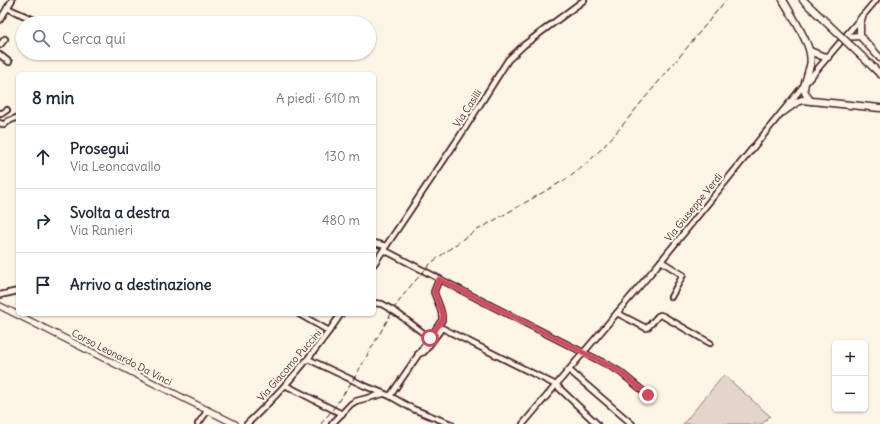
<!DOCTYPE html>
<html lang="it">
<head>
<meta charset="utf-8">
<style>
  body { margin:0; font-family:Delius,sans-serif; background:#f6f6f7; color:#1f2937 }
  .controls { position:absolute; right:12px; bottom:12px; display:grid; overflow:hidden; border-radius:6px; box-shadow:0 1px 3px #0004 }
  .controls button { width:36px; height:36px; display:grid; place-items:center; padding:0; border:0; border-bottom:1px solid #e0e1e3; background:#fff; color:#1f2937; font:20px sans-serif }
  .stop { position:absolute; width:12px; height:12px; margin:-9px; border:3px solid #d1495b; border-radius:50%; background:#fff }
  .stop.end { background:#d1495b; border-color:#fff; box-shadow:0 1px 4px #0008 }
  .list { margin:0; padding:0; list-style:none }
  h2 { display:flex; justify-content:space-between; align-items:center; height:52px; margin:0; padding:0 16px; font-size:17px }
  h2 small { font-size:13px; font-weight:400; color:#747a83 }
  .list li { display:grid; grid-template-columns:26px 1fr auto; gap:12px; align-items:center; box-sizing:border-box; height:64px; padding:0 16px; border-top:1px solid #e0e1e3 }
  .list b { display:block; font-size:15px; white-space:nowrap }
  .list p { margin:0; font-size:13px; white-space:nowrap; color:#747a83 }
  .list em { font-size:13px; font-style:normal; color:#747a83 }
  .icon { flex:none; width:22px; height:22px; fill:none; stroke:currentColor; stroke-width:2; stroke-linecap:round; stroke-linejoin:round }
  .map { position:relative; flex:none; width:880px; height:424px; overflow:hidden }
  .search { position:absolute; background:#fff; box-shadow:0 1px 3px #0004; left:16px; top:16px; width:360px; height:44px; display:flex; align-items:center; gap:10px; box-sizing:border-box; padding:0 14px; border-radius:22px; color:#747a83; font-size:15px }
  .panel { position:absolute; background:#fff; box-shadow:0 1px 3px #0004; left:16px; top:72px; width:360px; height:244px; border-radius:6px }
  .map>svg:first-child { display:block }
</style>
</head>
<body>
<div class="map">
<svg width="880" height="424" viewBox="0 0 880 424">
  <rect width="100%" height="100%" fill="#fcf5e5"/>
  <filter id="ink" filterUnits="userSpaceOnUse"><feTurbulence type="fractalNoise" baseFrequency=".025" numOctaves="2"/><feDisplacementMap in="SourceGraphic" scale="8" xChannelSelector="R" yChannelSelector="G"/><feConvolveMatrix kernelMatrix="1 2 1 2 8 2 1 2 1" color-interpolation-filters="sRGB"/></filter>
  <g filter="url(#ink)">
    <!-- green -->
    <polygon fill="#e2d5ca" stroke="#967a7a" points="724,375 770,416 762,424 683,424"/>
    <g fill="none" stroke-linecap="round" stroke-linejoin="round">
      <defs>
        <g id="minor">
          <polyline points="7,8 41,23"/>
          <polyline points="0,20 12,0"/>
          <polyline points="0,45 5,39"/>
          <polyline points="0,55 9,62"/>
          <polyline points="0,113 1,114 7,110"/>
          <path d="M0,123l4,2c5,-7 8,-4 14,-8"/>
          <polyline points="374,243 386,246"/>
          <polyline points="384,250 484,302 608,365 620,372 648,395"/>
          <polyline points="661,261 683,275 671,297"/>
          <polyline points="374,264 460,136 508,60 524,45 584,0"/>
          <polyline points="0,295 18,291"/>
          <polyline points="374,303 382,304 387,307"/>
          <polyline points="397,313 430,338"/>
          <polyline points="617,313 646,328 648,327 658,316 660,315 663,316 710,343"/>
          <polyline points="299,314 329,331"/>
          <polyline points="418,354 424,352 442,328 556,385 597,424"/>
          <polyline points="308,359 365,386 390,396 413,409 451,424"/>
          <polyline points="569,370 632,424"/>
          <polyline points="285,385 342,414"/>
          <path d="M390,396l52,-76c1,-10 -5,-18 -8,-28l5,-13"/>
          <polyline points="198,424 208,410"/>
          <path d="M247,424c35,-33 67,-70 94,-110"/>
          <polyline points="332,424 351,404 356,401 383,394"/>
          <polyline points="523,424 661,261 804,85 876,0"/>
        </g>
        <polyline id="major" points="0,306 235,424"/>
        <g id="highway">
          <path d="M783,0c7,12 26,42 27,54 1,5 1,10 -1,15 -3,14 -10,20 2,32"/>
          <polyline points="803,0 828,24"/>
          <polyline points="862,17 860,24 860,36 880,58"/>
          <polyline points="845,37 860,36"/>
          <polyline points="810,51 822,56 828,57"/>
          <polyline points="873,67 880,74"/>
          <polyline points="783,112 797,102 802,100 880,108"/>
        </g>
      </defs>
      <!-- minor casing -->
      <use href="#minor" stroke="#4a1f2b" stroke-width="8"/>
      <!-- major casing -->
      <use href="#major" stroke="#4a1f2b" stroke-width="8"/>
      <!-- highway casing -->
      <use href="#highway" stroke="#4a1f2b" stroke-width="9"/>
      <!-- minor -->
      <use href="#minor" stroke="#fcf5e5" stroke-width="4.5"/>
      <!-- major -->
      <use href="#major" stroke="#fcf5e5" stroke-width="5.5"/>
      <!-- highway -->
      <use href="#highway" stroke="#fcf5e5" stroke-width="6"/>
      <!-- rail -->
      <path stroke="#4a1f2b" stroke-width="1" stroke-dasharray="6 3" stroke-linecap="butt" d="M321,424l12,-15 19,-27 43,-75 13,-18 23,-26 36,-27 101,-58c30,-21 53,-51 76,-79 28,-33 55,-66 82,-99"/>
      <defs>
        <polyline id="minor-bridge" points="387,307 397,313"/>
        <polyline id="highway-bridge" points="828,24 873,67"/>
      </defs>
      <!-- minor-bridge casing -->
      <use href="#minor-bridge" stroke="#4a1f2b" stroke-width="8" stroke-linecap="butt"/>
      <!-- highway-bridge casing -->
      <use href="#highway-bridge" stroke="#4a1f2b" stroke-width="9" stroke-linecap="butt"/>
      <!-- minor-bridge -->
      <use href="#minor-bridge" stroke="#fcf5e5" stroke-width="4.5"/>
      <!-- highway-bridge -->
      <use href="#highway-bridge" stroke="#fcf5e5" stroke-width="6"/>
    </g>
  </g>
  <g fill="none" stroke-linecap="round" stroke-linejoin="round" filter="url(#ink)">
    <!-- route -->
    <polyline stroke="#d1495b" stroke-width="5" points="430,338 442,320 443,315 434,292 439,279 608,365 620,372 648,395"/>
  </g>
  <g text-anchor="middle" stroke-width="4" stroke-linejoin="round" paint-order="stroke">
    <!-- street labels -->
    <g font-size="10" fill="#4a1f2b" stroke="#fcf5e5">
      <text transform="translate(467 108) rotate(-57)" y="4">Via Casilli</text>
      <text transform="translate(693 207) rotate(-51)" y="4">Via Giuseppe Verdi</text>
      <text transform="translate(122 357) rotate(27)" y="4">Corso Leonardo Da Vinci</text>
      <text transform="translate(289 365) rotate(-49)" y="4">Via Giacomo Puccini</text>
    </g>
  </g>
</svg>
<div class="controls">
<button>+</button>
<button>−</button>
</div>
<div class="stop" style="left:430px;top:338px"></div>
<div class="stop end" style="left:648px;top:395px"></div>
<div class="search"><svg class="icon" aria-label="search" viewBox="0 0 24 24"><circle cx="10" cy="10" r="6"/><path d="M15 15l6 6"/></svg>Cerca qui</div>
<section class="panel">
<h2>8 min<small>A piedi · 610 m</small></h2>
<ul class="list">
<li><svg class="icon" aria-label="ahead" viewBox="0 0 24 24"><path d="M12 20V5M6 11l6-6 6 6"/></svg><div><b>Prosegui</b><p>Via Leoncavallo</p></div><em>130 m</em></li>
<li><svg class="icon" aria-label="right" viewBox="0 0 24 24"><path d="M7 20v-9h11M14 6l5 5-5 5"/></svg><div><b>Svolta a destra</b><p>Via Ranieri</p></div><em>480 m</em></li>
<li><svg class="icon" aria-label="arrive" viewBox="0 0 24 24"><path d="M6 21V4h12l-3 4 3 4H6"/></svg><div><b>Arrivo a destinazione</b></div></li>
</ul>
</section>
</div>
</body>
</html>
